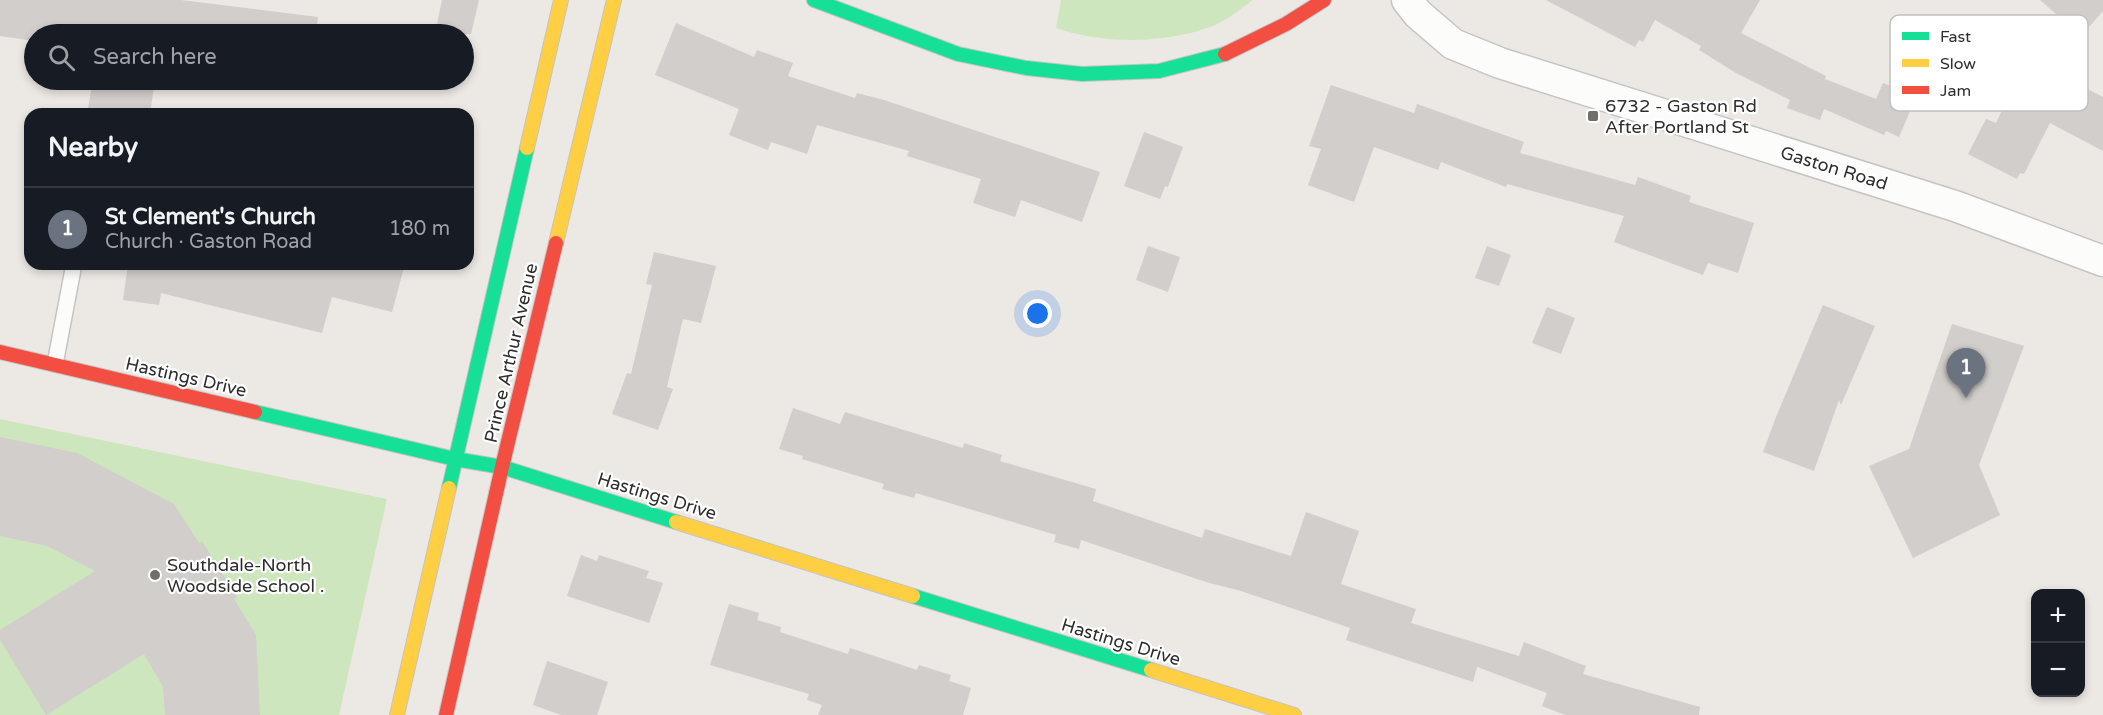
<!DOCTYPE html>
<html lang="en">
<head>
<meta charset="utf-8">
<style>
  body { margin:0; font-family:"Varela Round",sans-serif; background:#242831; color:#f1f3f6 }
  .controls { position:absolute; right:18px; bottom:18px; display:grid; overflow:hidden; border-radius:12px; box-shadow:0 3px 9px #0003 }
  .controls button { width:54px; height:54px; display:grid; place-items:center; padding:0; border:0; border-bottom:2px solid #363941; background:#171b24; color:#f1f3f6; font:30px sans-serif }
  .you { position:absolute; left:1038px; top:314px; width:21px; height:21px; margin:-15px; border:4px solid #fff; border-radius:50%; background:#1a73e8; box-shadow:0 0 0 9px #1a73e833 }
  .badge { display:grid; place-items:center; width:39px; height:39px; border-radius:50%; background:#706f6e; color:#fff; font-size:20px; font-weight:700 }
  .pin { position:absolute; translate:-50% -50px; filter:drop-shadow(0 2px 3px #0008) }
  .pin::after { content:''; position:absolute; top:32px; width:21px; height:18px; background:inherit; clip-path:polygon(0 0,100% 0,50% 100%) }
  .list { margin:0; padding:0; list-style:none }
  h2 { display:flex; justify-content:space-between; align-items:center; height:78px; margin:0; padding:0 24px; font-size:26px }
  h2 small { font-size:20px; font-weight:400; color:#9ea1a6 }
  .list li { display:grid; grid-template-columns:39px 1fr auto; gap:18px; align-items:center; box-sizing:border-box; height:84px; padding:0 24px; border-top:2px solid #363941 }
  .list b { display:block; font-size:22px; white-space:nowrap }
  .list p { margin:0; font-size:20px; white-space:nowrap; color:#9ea1a6 }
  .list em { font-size:20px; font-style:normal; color:#9ea1a6 }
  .icon { flex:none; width:33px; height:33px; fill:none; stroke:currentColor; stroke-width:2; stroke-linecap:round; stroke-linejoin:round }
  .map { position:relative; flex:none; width:2103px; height:715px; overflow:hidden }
  .search { position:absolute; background:#171b24; box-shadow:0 3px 9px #0003; left:24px; top:24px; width:450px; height:66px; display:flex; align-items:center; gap:15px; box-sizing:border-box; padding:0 21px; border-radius:33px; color:#9ea1a6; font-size:22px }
  .panel { position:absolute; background:#171b24; box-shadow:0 3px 9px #0003; left:24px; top:108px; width:450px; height:162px; border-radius:18px }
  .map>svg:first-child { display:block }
</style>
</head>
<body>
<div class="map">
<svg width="2103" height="715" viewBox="0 0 2103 715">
  <rect width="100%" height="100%" fill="#ece8e4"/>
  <!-- green -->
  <g fill="#cee6be">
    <path d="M1061,0h192c-13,9 -28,22 -43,27 -47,17 -107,17 -154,1z"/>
    <polygon points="0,419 387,499 339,715 0,715"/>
  </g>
  <!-- building -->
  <g fill="#d1cecb">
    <polygon points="0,0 181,0 318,17 316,34 34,34 34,41 0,36"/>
    <polygon points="442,0 479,0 471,34 435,34"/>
    <polygon points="1546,0 1760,0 1741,33 1826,76 1825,79 1876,99 1883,83 1917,95 1899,137 1886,131 1884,135 1824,109 1820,120 1787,108 1790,100 1736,73 1699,50 1701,46 1655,20 1643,42 1639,40 1635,47"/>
    <polygon points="2040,0 2103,0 2103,11 2081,36"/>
    <polygon points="676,23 754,57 757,50 793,63 788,76 855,98 857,93 884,100 1100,172 1082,222 1021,200 1015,217 973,203 981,179 907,156 909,151 817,125 807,154 771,142 768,150 729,135 739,109 655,75"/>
    <polygon points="1988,49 2044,79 2049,69 2103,97 2103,151 2050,123 2024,174 2020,173 2017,179 1968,154 1986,119 1996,123 2006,102 1970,82"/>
    <polygon points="93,80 155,80 150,114 87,114"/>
    <polygon points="1331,85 1414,113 1417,104 1524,142 1520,153 1635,185 1638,177 1691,196 1689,202 1754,223 1738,273 1708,263 1703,275 1614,242 1624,216 1507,184 1506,187 1441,162 1438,170 1374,147 1354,202 1308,185 1321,149 1309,146"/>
    <polygon points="1144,132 1183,147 1168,187 1165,186 1160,199 1124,186"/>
    <polygon points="1148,246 1180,257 1168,292 1136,280"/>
    <polygon points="1487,246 1511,255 1499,286 1475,278"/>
    <polygon points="654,252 716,266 701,323 683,319 667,387 673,389 658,430 612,414 627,373 631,374 652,285 646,284"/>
    <polygon points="128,264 405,264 392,312 332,297 322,333 161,293 159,305 123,300"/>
    <polygon points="1823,305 1875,326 1841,405 1839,400 1814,471 1763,452 1776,417"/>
    <polygon points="1547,307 1575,318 1561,354 1532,343"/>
    <polygon points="1952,324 2024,346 1979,465 2000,515 1913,558 1869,466 1909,449"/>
    <polygon points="793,408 840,424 845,412 963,448 964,443 1002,455 1000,461 1096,489 1093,501 1202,538 1205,529 1291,556 1306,512 1359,531 1341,584 1416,609 1411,623 1519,656 1524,642 1586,666 1583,674 1700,707 1699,715 1565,715 1542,706 1547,693 1477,667 1473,682 1346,640 1350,628 1241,591 1206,582 1081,540 1079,549 1054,542 1056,535 916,493 914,498 882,489 884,484 802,459 803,456 779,449"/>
    <polygon points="0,437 77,453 174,504 199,543 202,541 237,597 234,599 256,635 260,715 165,715 163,687 144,654 46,715 0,640 0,630 95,571 47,546 0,536"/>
    <polygon points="581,555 597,561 599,555 649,571 646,578 663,583 649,623 567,596"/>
    <polygon points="729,604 759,613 757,620 781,627 780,632 848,654 850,648 917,670 919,665 951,675 949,681 971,688 963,715 818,715 822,705 807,700 809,694 710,665"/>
    <polygon points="547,661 608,682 597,715 561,715 533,705"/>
  </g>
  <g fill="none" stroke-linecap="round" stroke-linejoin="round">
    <defs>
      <polyline id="lane" points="55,364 74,264"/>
      <polyline id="street" points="1407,0 1418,14 1453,44 1500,63 1955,206 2103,261"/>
      <g id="fast">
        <polyline points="814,0 958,54 1026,68 1082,74 1159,71 1225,54"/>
        <polyline points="255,412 455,459 502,467 676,522"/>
        <polyline points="449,488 527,148"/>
        <polyline points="913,596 1151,670"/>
      </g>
      <g id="slow">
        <polyline points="527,148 561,0"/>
        <polyline points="556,243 614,0"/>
        <polyline points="676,522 913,596"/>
        <polyline points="1151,670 1294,715"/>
        <polyline points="397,715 449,488"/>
      </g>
      <g id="jam">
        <polyline points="1225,54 1286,24 1324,0"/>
        <polyline points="0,352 255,412"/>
        <polyline points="446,715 502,467 556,243"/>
      </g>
    </defs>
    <!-- lane casing -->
    <use href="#lane" stroke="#c5c4c5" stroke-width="18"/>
    <!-- street casing -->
    <use href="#street" stroke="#c5c4c5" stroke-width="33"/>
    <!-- fast casing -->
    <use href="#fast" stroke="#c5c4c5" stroke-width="16"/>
    <!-- slow casing -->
    <use href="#slow" stroke="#c5c4c5" stroke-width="16"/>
    <!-- jam casing -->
    <use href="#jam" stroke="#c5c4c5" stroke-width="16"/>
    <!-- lane -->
    <use href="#lane" stroke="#fcfcfb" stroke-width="15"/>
    <!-- street -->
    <use href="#street" stroke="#fcfcfb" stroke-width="30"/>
    <!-- fast -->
    <use href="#fast" stroke="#16e098" stroke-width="14"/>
    <!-- slow -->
    <use href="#slow" stroke="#ffcf43" stroke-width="14"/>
    <!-- jam -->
    <use href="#jam" stroke="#f24e42" stroke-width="14"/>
  </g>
  <!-- markers -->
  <g fill="#706f6e" stroke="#fff" stroke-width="2">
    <rect x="1587" y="110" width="12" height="12" rx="3"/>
    <circle cx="155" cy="575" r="6"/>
  </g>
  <g text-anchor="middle" stroke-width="4.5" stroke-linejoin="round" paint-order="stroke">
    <!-- poi labels -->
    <g font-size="18" fill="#2e2e2e" stroke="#fff" text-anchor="start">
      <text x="1605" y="112">6732 - Gaston Rd<tspan x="1605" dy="21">After Portland St</tspan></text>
      <text x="167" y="571">Southdale-North<tspan x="167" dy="21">Woodside School .</tspan></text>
    </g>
    <!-- street labels -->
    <g font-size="18" fill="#2e2e2e" stroke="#fff">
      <text transform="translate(1834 168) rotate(17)" y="6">Gaston Road</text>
      <text transform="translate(511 353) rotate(-77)" y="6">Prince Arthur Avenue</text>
      <text transform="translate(186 377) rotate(13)" y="6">Hastings Drive</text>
      <text transform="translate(657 496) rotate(17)" y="6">Hastings Drive</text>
      <text transform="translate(1121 642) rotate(17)" y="6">Hastings Drive</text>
    </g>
  </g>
  <!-- legend -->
  <rect x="1890" y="15" width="198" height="96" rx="9" fill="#fff" stroke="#c0c0c0" stroke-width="1.5"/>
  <rect x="1902" y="32" width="27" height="8" fill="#16e098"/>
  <rect x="1902" y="59" width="27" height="8" fill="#ffcf43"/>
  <rect x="1902" y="86" width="27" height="8" fill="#f24e42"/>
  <g font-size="16" fill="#2e2e2e">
    <text x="1940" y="42">Fast</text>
    <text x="1940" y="69">Slow</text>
    <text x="1940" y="96">Jam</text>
  </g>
</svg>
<div class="controls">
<button>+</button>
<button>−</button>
</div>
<div class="you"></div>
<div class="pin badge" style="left:1966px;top:398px;background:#6b7280">1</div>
<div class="search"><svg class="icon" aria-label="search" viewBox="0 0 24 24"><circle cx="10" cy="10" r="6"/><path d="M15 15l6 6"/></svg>Search here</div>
<section class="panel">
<h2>Nearby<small></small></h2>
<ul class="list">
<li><span class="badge" style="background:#6b7280">1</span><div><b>St Clement's Church</b><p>Church · Gaston Road</p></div><em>180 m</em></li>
</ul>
</section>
</div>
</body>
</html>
